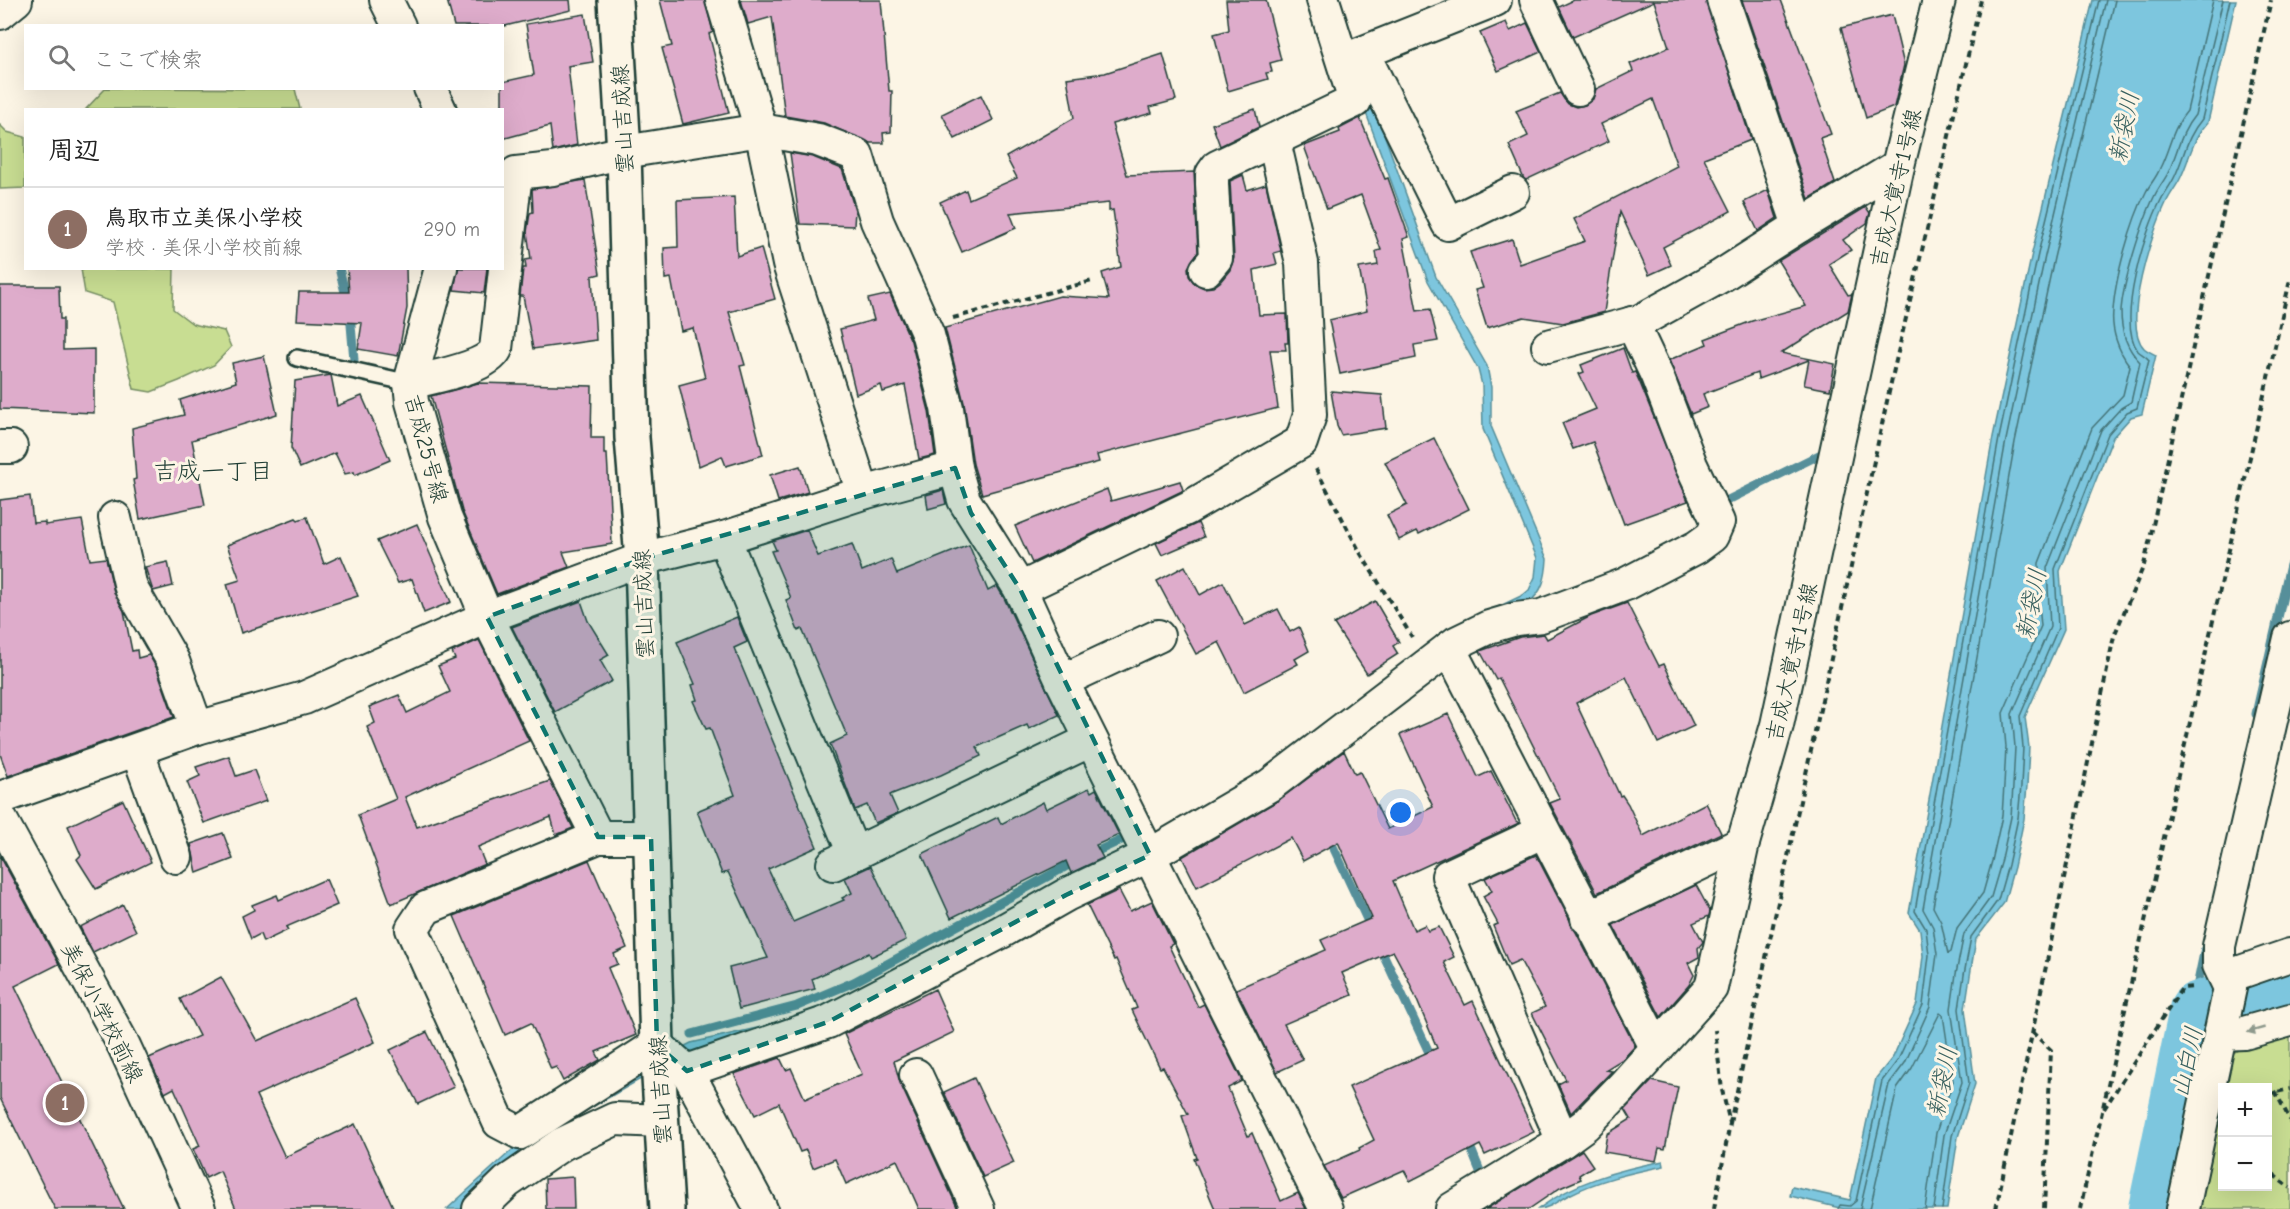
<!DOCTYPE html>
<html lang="ja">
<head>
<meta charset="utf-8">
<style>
  body { margin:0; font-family:"Comic Neue","Klee One",sans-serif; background:#f2f2f2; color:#222 }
  .controls { position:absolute; right:18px; bottom:18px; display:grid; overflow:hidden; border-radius:0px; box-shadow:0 6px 24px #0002 }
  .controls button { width:54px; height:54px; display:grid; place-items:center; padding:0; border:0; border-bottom:2px solid #e0e0e0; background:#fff; color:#222; font:30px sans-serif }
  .you { position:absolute; left:1401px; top:813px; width:21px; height:21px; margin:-15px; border:4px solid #fff; border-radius:50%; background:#1a73e8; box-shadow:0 0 0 9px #1a73e833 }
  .badge { display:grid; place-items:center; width:39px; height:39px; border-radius:50%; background:#1a73e8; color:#fff; font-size:20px; font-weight:700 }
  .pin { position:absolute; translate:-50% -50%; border:3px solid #fff; box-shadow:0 2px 6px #0006 }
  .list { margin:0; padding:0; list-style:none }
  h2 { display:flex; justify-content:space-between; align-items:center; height:78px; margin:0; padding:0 24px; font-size:26px }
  h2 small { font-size:20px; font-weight:400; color:#767676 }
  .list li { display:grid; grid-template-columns:39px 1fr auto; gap:18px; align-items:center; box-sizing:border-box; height:84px; padding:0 24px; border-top:2px solid #e0e0e0 }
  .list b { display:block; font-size:22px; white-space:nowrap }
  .list p { margin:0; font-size:20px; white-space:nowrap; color:#767676 }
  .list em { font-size:20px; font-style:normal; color:#767676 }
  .icon { flex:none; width:33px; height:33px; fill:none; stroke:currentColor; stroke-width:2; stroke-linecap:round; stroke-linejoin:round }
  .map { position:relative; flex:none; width:2290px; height:1209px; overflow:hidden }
  .search { position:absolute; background:#fff; box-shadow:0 6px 24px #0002; left:24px; top:24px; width:480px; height:66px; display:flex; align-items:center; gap:15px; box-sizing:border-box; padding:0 21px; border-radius:0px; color:#767676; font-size:22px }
  .panel { position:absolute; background:#fff; box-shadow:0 6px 24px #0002; left:24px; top:108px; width:480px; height:162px; border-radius:0px }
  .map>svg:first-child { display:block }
</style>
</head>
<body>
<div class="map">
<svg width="2290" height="1209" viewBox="0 0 2290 1209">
  <rect width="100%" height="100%" fill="#fcf5e5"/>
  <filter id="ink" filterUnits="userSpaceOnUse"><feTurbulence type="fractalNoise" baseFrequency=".0167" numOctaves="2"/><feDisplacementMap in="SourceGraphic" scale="12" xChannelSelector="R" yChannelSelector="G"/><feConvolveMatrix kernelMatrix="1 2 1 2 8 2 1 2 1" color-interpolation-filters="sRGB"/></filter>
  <g filter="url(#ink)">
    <!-- green -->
    <g fill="#c8dd92" stroke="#748d63" stroke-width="1.5">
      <polygon points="106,88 295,89 300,109 86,109"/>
      <polygon points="0,125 7,132 25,137 25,188 0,189"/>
      <polygon points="81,269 174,269 173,309 193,324 224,331 231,347 214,365 179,381 151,392 134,389 113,302 85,293"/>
      <polygon points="2290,1032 2290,1209 2196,1209 2222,1089 2222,1186 2268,1186 2268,1088 2223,1087 2230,1056 2244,1045"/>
    </g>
    <!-- water -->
    <g fill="#7dc6de" stroke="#578f9a" stroke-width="1.5">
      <path d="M2093,0h143l-28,122c-16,17 -18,37 -28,57 -4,8 -10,15 -14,24 -13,27 -45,121 -22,145 3,3 8,5 12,7l-14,59 -11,3 -18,20 -53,134 4,58 -39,88 4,30 -2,39 -3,33 -10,48 -10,36 -28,36 -6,37 -5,33 10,75 -17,53 -11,72h-103l-54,-13 2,-9 58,13 26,-122 17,-21 24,-53 6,-48 -3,-26 -11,-17 84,-476 39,-184z"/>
      <path d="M1372,101l64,176 51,89 4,21v39l56,133c-1,18 -4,33 -19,44l-67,33 -28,18 -42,35 -126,94 -24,16 -87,48 -98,47 -59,36 -145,75 -50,21 -106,26 -47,22 -67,39 -61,43 -60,53h-14l65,-59 86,-58 40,-22 53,-27 109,-25 15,-7 189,-96 75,-44 59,-26 101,-56 215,-161 69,-33 6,-5 6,-13 2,-19 -54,-129 -1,-44 -4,-16 -50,-88 -65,-176z"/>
      <path d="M1663,1161l1,5c-34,7 -66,14 -97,30 -10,5 -18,13 -29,13 38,-28 80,-39 125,-48z"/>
    </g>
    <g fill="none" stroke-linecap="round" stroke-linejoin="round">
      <!-- shore -->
      <g stroke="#457478" stroke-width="1.5">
        <path d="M2115,0l-61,258 -39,184 -82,465 8,15 7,32 3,-2 6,-24 26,-35 9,-32 10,-45 2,-31 2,-38 -3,-34 38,-87 -3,-32 1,-31 53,-135 31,-33 7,-29c-12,-15 -19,-36 -17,-55 2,-33 18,-90 33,-119 4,-8 11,-15 14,-24 10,-20 12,-40 27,-57l26,-111"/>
        <polyline points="1838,1209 1840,1205 1850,1206 1856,1201 1882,1081 1898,1060 1923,1005 1929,955 1926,929 1915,911 1999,438 2038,254 2099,0"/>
        <polyline points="1860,1209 1889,1084 1905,1063 1930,1007 1937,954 1933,927 1923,909 2006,440 2045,256 2106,0"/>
        <polyline points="1870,1209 1897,1089 1912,1068 1940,1013 1943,1015 1953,1081 1936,1133 1925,1209"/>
        <path d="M1934,1209l10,-74 18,-53 -11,-73 5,-35 8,-40 27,-37 10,-34 10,-46 2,-31 2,-39 -3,-33 38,-87 -3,-59 54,-138 20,-22 10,-6 9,-40c-13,-13 -19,-31 -19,-50 1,-27 21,-90 33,-115 4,-9 10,-16 14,-24 10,-21 12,-40 27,-58l28,-115"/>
        <path d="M1942,1209l10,-73 17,-53 -10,-74 5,-34 7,-38 27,-37 10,-35 10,-47 3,-32 2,-39 -3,-31 38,-88 -3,-59 53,-135 19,-22 10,-4 12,-48c-3,-4 -8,-6 -11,-9 -22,-30 7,-120 23,-151 4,-8 10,-15 14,-24 10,-21 11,-38 27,-57l28,-119"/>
      </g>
      <!-- stream -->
      <g stroke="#578f9a" stroke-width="9">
        <polyline points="339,268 350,313 354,360"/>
        <polyline points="1720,504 1823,453"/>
        <polyline points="2256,714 2290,565"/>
        <polyline points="1328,836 1372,930"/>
        <polyline points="1379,945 1434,1063"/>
        <polyline points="2197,1010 2197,987 2205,948"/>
        <polyline points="692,1034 797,1006 854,982 1076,861 1128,837"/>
        <polyline points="1467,1139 1482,1176"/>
      </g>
      <!-- river -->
      <polyline stroke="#7dc6de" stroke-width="56" points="2156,1209 2197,1010 2290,978"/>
    </g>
    <!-- building -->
    <g fill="#deaccb" stroke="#1f3d34" stroke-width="1.5">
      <polygon points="447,0 570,0 571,10 505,26 454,26"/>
      <polygon points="660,0 705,0 713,32 709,34 729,113 683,124 662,48 672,46"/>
      <polygon points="741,0 881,0 889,91 892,91 891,132 883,133 884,143 870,143 824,123 785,116 772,17 748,24"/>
      <polygon points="1226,0 1266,0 1281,60 1270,63 1272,72 1266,73 1268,79 1228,91 1214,34 1229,30"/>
      <polygon points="1574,0 1706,0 1751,140 1704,158 1731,211 1663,247 1671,265 1649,275 1620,212 1604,312 1563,323 1524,317 1487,328 1475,290 1483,288 1470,252 1512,239 1520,264 1585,241 1574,219 1677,166 1653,99 1601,124 1609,141 1526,180 1524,179 1509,145 1528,136 1516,111 1560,93 1568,104 1576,107 1585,105 1593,99 1596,89 1633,71 1630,64 1669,47 1654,1 1573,37 1559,7"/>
      <polygon points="1742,0 1781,0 1831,134 1820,138 1835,183 1809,199"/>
      <polygon points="585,14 593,62 568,66 577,145 553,151 550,126 502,139 502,82 534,75 526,24"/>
      <polygon points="1892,15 1904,65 1894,107 1866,118 1841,28"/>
      <polygon points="1506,22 1510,31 1527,23 1541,52 1498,71 1480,33"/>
      <polygon points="1163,54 1176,100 1150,107 1152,113 1112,124 1127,175 1194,172 1198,252 1188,268 1189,276 1194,283 1204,288 1213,287 1220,282 1230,270 1234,258 1230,181 1243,175 1247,190 1266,184 1281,251 1274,253 1277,264 1254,270 1259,315 1287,314 1288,343 1285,343 1286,350 1270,350 1278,408 1097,455 1099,462 982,494 973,464 964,403 945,328 1060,296 1109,299 1102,273 1121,267 1113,210 1109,211 1109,203 1010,213 1016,228 962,252 940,202 966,190 969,199 1017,178 1006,157 1074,118 1067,78 1105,73"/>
      <polygon points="981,95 993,120 955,139 942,114"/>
      <polygon points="1255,109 1259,127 1220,146 1212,124"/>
      <polygon points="1360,118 1385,179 1388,178 1409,237 1403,239 1417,311 1430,309 1438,341 1414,345 1416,358 1340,374 1329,320 1367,311 1359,268 1378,265 1376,251 1381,250 1361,195 1327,209 1304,146 1340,132 1339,129"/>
      <polygon points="790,153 813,157 842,169 855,210 854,226 800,224"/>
      <polygon points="585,180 600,274 592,276 596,340 533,349 523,296 520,296 523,268 526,268 525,260 531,259 527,232 530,213 533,212 532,189"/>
      <polygon points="1768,190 1777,218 1758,231 1744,202"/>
      <polygon points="734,197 737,256 761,248 775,299 729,312 745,365 740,366 763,455 726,466 722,456 699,466 679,385 705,378 693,328 681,331 671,278 665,279 664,248 678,247 677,200"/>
      <polygon points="1866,207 1870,213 1867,223 1843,240 1851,250 1829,264 1848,295 1852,294 1848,311 1781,353 1835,364 1830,390 1804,385 1809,360 1758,379 1757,373 1703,394 1708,407 1691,414 1669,360 1707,344 1705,339 1752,321 1806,306 1778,261"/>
      <polygon points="347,268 406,268 407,308 398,356 358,349 362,323 297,320 299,292 349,292"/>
      <polygon points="458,268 487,268 484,293 454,290"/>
      <polygon points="0,286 59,286 60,319 63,319 63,350 94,349 94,413 0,409"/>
      <polygon points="890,294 911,341 929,411 935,455 919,459 905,385 883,392 881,385 856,394 840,329 874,320 868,299"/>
      <polygon points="1623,348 1632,373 1635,372 1640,383 1688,501 1624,524 1593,442 1573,449 1562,423 1596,409 1579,374 1584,372 1581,365"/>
      <polygon points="264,356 277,414 192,440 205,505 140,519 133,480 136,479 132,428 184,415 180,400 236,382 232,363"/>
      <polygon points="331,375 337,406 362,396 390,460 355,475 354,472 345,474 335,453 300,468 291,448 295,381"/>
      <polygon points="478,383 592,386 591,438 604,438 604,454 607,454 612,544 563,552 569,567 497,594 462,511 431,396"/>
      <polygon points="1331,391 1382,395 1386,428 1341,435 1337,426"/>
      <polygon points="1434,438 1469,509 1419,534 1417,531 1399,540 1387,515 1407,505 1385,462"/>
      <polygon points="800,466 808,492 778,501 770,475"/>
      <polygon points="1180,481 1183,490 1180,492 1032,563 1015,526 1107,489 1111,501"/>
      <polygon points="943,490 946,504 928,509 926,495"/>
      <polygon points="30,496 33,523 45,522 45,525 82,520 90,560 106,558 114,592 124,611 132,651 137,650 138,658 149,655 157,669 174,717 8,776 0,754 0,500"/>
      <polygon points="307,517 324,564 341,556 358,596 241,633 227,584 240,580 227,545 296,518 298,520"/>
      <polygon points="1198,523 1204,537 1162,555 1156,543"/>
      <polygon points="417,524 451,602 424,613 412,579 398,583 377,541"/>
      <polygon points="807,530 818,556 852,544 862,571 891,559 897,574 969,545 988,591 997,586 1004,598 1059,715 1029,729 1027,725 977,747 981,756 941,775 892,794 890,795 898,813 875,823 867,805 855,810 830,744 847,736 802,629 798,631 786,600 791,598 771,551 776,550 772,541"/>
      <polygon points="168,562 173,586 153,591 145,567"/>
      <polygon points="1185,566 1200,595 1223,582 1245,625 1278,609 1290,632 1299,627 1309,651 1295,659 1298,664 1244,692 1219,642 1196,654 1157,581"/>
      <polygon points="581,601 588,621 609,655 600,660 612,681 555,712 512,627"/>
      <polygon points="1375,601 1399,642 1393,646 1398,654 1367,674 1334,624"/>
      <polygon points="1627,603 1659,666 1664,664 1694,726 1658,743 1626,677 1576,703 1620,796 1622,795 1628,804 1643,836 1706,803 1721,833 1597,893 1550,803 1560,799 1499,678 1496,680 1480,651 1520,637 1544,634 1547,639 1591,616"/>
      <polygon points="737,617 747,642 734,648 817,847 768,869 793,922 844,900 842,898 852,893 845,878 871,866 906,940 871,957 869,953 812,979 815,989 739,1009 729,968 768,958 728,872 722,874 697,811 735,795 710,728 706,729 693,701 697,700 692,685 695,684 677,642"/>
      <polygon points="479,640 529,741 405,797 417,827 550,781 573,828 556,835 551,817 478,847 485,864 391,904 358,815 396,799 367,727 375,723 369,707 399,695 407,713 450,692 438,666 455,659 452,652"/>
      <polygon points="1448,714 1478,777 1491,771 1516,821 1519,823 1393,881 1414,930 1425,925 1428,931 1439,927 1454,957 1444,962 1465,1005 1473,1001 1534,1132 1485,1155 1480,1145 1410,1181 1404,1170 1341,1198 1324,1166 1360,1150 1359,1148 1374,1140 1349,1087 1437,1048 1408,979 1393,951 1342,973 1352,995 1284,1024 1303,1060 1277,1072 1236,989 1326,950 1321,940 1372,918 1338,842 1303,861 1291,838 1197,887 1182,857 1279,800 1344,751 1355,774 1360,772 1388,829 1433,807 1400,735"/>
      <polygon points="229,756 236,776 254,770 266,801 204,823 187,782 200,776 196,767"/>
      <polygon points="1089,788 1091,792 1096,789 1119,835 1096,845 1103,858 1071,873 1066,861 951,918 922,854 998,817 1001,824 1043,802 1046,809"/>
      <polygon points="123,800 151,862 96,889 77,859 81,855 68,826"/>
      <polygon points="223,833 233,859 197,873 191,844"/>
      <polygon points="1536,855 1635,1046 1623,1059 1605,1070 1612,1071 1571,1113 1558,1084 1566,1080 1532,1013 1545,1007 1520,960 1509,965 1493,926 1498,924 1483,896 1492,891 1485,878"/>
      <polygon points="0,856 59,964 15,986 124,1209 55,1209 0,1098"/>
      <polygon points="589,860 627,948 614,954 618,964 608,968 636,1035 596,1052 600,1060 563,1081 556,1067 551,1069 531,1023 505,1035 454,916"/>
      <polygon points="326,879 337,905 286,927 288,930 263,942 260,934 251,939 242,916 254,910 252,905 277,895 279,900"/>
      <polygon points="1696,885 1710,911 1709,916 1693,923 1703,942 1698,948 1699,957 1688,963 1694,975 1689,985 1661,1017 1613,925"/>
      <polygon points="1119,890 1130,911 1152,901 1173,944 1169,946 1198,1007 1204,1004 1242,1081 1228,1088 1248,1136 1252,1133 1281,1201 1298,1193 1306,1209 1215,1209 1194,1159 1197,1158 1182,1116 1188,1114 1163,1067 1160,1068 1132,1010 1137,1008 1116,959 1114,960 1087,905"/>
      <polygon points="123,905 136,931 93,952 80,927"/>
      <polygon points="221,977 257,1041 355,998 375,1042 256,1095 285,1157 355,1124 394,1209 236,1209 220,1171 206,1178 193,1149 200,1146 174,1088 165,1093 149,1058 199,1036 180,999"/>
      <polygon points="935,989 954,1032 894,1061 900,1083 958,1209 919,1209 897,1160 846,1184 835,1159 813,1168 806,1150 800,1152 779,1103 755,1115 734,1074 780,1058 786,1070 791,1068 805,1099 862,1074 844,1034"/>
      <polygon points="427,1032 454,1087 418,1104 390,1050"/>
      <polygon points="974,1078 1014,1163 983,1177 944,1092"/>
      <polygon points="1652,1081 1678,1087 1665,1149 1659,1148 1656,1161 1604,1152 1607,1134 1631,1119 1625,1109"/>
      <polygon points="1582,1150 1593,1166 1579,1175 1581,1179 1560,1188 1529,1209 1486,1209"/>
      <polygon points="573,1177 574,1209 546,1209 545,1179"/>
    </g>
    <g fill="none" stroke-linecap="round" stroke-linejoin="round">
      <defs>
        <polyline id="lane" points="297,358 410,383"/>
        <g id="street">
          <polyline points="386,0 399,26"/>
          <polyline points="722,0 761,130 789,264 863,493"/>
          <polyline points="1536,0 1578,89"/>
          <polyline points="1723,0 1799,226 1898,166"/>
          <polyline points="0,13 16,0"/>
          <polyline points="1363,53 1448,224 1513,192"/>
          <polyline points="1344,60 1495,0"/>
          <polyline points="430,88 440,110"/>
          <polyline points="1206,270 1216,258 1212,184 1212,174 1217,167 1355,101 1323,0"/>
          <polyline points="1548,346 1640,321 1721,276 1799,226"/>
          <polyline points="410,383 441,268"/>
          <polyline points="0,447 11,447"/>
          <polyline points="115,518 131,588 173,661 197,728"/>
          <polyline points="724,538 854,854"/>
          <polyline points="1020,589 1188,508 1301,442 1310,415 1302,263 1274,141"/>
          <polyline points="1449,648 1657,1049"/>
          <polyline points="1062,681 1158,636"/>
          <polyline points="137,750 176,857"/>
          <polyline points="0,798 197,728 304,698 487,617 642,559 724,538 863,493 955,468"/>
          <polyline points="0,818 124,1046 199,1209"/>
          <polyline points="1542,832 1448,876 1563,1141"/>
          <polyline points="598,837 426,908 412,929 499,1122 520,1133 657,1045 687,1071 761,1209"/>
          <path d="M651,837h-53l-111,-220 -42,-100 -33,-115 -2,-19c21,-6 76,-14 86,-34l20,-176 37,-4 71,-17 137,-22 57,10 39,15 20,66 51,114 19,73 8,60 9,32 56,89 42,92 264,528"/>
          <polyline points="833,864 1091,740"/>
          <polyline points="1587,918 1743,843"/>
          <polyline points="2226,977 2290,955"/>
          <polyline points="2220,1034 2244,1033 2290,1020"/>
          <polyline points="687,1071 828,1022 1001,932 1066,895 1150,855 1270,785 1456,643 1489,627 1516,619 1541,616 1626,584 1697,547 1712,536 1718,522 1691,465 1657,376 1632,323"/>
          <polyline points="916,1075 978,1209"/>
          <polyline points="479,1209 507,1182 562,1144 615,1119 662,1121"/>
          <polyline points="1452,1209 1563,1141 1585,1125 1623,1086 1711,988 1743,843 1777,725 1898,166 1939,0"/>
          <polyline points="2183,1209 2230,988 2219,965 2219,946 2290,638"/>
        </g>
        <polyline id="secondary" points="615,0 624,152 632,438 642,559 657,1045 667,1209"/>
      </defs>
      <!-- lane casing -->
      <use href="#lane" stroke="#1f3d34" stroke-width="20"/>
      <!-- street casing -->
      <use href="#street" stroke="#1f3d34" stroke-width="36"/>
      <!-- secondary casing -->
      <use href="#secondary" stroke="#1f3d34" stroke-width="38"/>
      <!-- path -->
      <g stroke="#1f3d34" stroke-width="4" stroke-dasharray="6 4.5" stroke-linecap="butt">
        <polyline points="953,318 1092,281"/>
        <polyline points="1316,469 1361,554 1412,637"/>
        <polyline points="2032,1032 2051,1050 2044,1209"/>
        <polyline points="2275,1091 2290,1120"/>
        <polyline points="2268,1094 2290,1089"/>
        <polyline points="2104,1109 2182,988 2195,987"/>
        <polyline points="1730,1123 1894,369 1981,0"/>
        <polyline points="2268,1165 2276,1177 2290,1188"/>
        <polyline points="1714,1209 1730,1123 1722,1090 1715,1030"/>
        <polyline points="1996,1209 2114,636 2144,565 2271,0"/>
        <polyline points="2080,1209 2290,280"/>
      </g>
      <!-- lane -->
      <use href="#lane" stroke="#fcf5e5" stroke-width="15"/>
      <!-- street -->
      <use href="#street" stroke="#fcf5e5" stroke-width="32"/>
      <!-- secondary -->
      <use href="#secondary" stroke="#fcf5e5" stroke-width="33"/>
    </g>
    <!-- one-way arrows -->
    <defs><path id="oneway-solid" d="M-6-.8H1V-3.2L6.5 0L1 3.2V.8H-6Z" transform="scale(1.5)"/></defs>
    <use fill="#8e998c" href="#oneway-solid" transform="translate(2256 1030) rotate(164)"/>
  </g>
  <!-- marked area -->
  <path fill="#0f766e" fill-opacity="0.2" stroke="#0f766e" stroke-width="4.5" stroke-dasharray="12 8" stroke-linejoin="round" d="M955,468l16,45 49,76 130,266 -84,40 -238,127 -141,49 -30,-26 -6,-208h-53l-111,-220 155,-58z"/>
  <g text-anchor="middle" stroke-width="6" stroke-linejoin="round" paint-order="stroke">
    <!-- street labels -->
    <g font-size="22" fill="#1f3d34" stroke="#fcf5e5">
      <text transform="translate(622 119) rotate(-93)" y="8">雲山吉成線</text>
      <text transform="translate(1895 188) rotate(-77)" y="8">吉成大覚寺1号線</text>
      <text transform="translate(427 448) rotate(75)" y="8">吉成25号線</text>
      <text transform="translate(643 604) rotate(-92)" y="8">雲山吉成線</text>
      <text transform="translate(1791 662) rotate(-77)" y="8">吉成大覚寺1号線</text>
      <text transform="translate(103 1012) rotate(63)" y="8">美保小学校前線</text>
      <text transform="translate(660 1090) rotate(-93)" y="8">雲山吉成線</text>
    </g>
    <!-- water labels -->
    <g font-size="24" font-style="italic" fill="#365f5e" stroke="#fcf5e5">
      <text transform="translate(2124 127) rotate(-79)" y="8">新袋川</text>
      <text transform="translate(2031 604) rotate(-79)" y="8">新袋川</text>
      <text transform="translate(2187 1062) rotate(-78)" y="8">山白川</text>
      <text transform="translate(1942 1082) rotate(-79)" y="8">新袋川</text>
    </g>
    <!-- neighbourhood labels -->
    <g font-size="24" fill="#1f3d34" stroke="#fcf5e5">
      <text x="213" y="479">吉成一丁目</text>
    </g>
  </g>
</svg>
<div class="controls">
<button>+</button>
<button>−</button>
</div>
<div class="you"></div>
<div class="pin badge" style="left:65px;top:1103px;background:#8d6e63">1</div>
<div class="search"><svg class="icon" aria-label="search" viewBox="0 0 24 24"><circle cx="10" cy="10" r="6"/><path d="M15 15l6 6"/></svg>ここで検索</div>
<section class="panel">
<h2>周辺<small></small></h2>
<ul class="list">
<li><span class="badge" style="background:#8d6e63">1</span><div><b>鳥取市立美保小学校</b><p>学校 · 美保小学校前線</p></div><em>290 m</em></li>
</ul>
</section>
</div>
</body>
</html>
